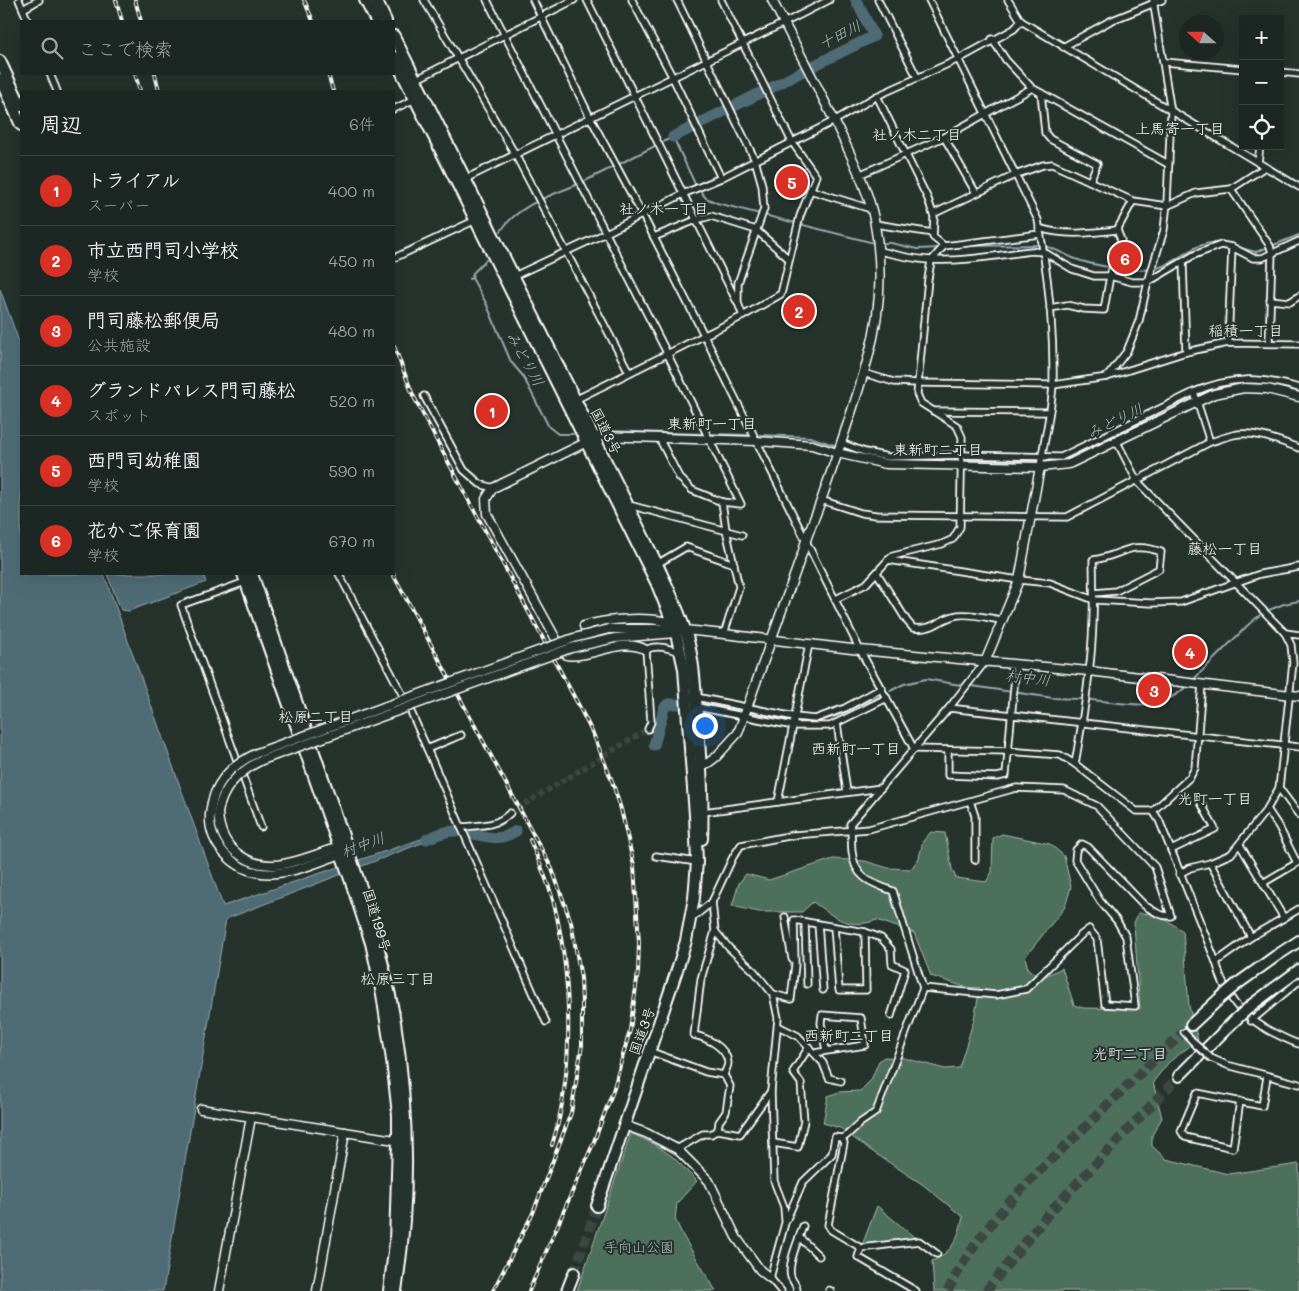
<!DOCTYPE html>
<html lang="ja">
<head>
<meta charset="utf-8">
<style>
  body { margin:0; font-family:Mali,"Klee One",sans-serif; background:#252e2a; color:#f1f3f6 }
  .controls { position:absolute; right:15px; top:15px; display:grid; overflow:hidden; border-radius:0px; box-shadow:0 5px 20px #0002 }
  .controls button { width:45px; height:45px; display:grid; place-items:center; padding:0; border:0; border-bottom:1px solid #3a4340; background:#1c2622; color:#f1f3f6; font:25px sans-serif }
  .compass { position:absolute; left:1179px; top:15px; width:45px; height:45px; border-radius:50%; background:#1c2622; box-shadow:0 5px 20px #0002; rotate:291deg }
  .you { position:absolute; left:704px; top:725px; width:18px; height:18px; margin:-12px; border:4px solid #fff; border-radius:50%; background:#1a73e8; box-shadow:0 0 0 8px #1a73e833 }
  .badge { display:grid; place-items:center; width:32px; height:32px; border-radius:50%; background:#d93025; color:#fff; font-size:16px; font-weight:700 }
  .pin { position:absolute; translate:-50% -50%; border:2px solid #fff; box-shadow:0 1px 5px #0006 }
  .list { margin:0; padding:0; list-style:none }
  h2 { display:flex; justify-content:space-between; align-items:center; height:65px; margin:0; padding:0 20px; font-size:21px }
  h2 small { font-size:16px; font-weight:400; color:#a0a5a5 }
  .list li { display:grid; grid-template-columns:32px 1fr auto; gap:15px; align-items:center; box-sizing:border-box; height:70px; padding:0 20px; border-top:1px solid #3a4340 }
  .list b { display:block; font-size:19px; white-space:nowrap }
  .list p { margin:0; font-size:16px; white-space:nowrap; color:#a0a5a5 }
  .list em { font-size:16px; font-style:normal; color:#a0a5a5 }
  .icon { flex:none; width:28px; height:28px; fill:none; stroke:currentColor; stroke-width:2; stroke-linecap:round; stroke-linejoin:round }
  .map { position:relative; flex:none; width:1299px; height:1291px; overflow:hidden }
  .search { position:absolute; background:#1c2622; box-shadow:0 5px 20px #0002; left:20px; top:20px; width:375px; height:55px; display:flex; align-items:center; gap:12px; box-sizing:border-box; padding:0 18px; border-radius:0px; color:#a0a5a5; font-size:19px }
  .panel { position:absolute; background:#1c2622; box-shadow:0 5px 20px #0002; left:20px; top:90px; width:375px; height:485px; border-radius:0px }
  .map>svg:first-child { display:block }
</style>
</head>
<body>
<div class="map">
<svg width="1299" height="1291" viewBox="0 0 1299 1291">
  <rect width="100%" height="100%" fill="#26332d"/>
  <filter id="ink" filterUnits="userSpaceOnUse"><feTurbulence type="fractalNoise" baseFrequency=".02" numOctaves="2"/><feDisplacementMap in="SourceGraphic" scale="10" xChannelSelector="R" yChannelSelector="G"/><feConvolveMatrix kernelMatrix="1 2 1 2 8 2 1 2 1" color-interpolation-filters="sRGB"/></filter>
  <g filter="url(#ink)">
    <!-- green -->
    <g fill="#4e705b" stroke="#a6b8ad">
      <path d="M931,832l14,1 7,36 4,9 30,4 6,-10 1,-34 9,-4 48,10 14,12 7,31 -6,20 -40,50 3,12 13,9 21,-10 12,37 9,3 57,1 -6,-86 4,-10 19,1 26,17 6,75 9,34 -29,22 -16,20 9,36 -10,17v11l14,13 62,15 71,-10v127h-365l-2,-30c21,-9 26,-23 31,-44l-41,-33 -55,-36 -27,-20 -17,-5 5,-27 11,-4 21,-1 11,-11 8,-19 5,-4 20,1 41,11 14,-1 15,-49 6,-31 -15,-1 -34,-11 -17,-43 -37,-13c-28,10 -42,-2 -64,-18l-11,10h-43l-27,-6 7,-23 7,-9 23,6 64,-21 32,2 23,7 23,1 8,-11 4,-17z"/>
      <polygon points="631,1133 656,1145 673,1157 697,1181 677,1203 675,1219 683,1236 716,1291 577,1291"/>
      <polygon points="877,1206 919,1241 861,1248"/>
    </g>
    <!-- water -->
    <g fill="#506c76" stroke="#96a7ad">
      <polygon points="0,289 21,347 21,574 104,574 223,906 439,833 437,837 226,919 163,1291 0,1291"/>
      <polygon points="107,574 203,574 206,582 129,611 121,610"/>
    </g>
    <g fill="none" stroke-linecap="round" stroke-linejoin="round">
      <!-- stream -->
      <g stroke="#96a7ad" stroke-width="2">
        <polyline points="581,183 673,137 696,186"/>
        <polyline points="699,190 706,198 717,203 874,243"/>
        <path d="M501,231c16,-25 48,-35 75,-46"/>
        <polyline points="879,243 891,243 917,249 941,248"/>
        <polyline points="968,246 1040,245"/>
        <path d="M1045,246c10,3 19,8 28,12 19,8 65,15 84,10 22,-6 38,-28 63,-25"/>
        <polyline points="1237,247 1256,252 1299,235"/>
        <polyline points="472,278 486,303 511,362 523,376 549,427 558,434 573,434"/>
        <polyline points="469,279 472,278 473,273 486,260"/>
        <polyline points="1226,385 1255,383 1270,386"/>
        <polyline points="1200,394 1221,386"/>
        <polyline points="603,431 704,434"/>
        <polyline points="709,434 749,435"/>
        <polyline points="760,435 810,437 834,445"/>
        <polyline points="844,449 864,455"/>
        <polyline points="1073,454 1169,411 1192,397"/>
        <polyline points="966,460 1035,461"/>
        <polyline points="1046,460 1062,459"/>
        <polyline points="908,461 956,460"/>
        <polyline points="1269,610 1284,604 1299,601"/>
        <polyline points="1192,681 1248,625 1260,615"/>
        <polyline points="972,686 1053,698 1079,699"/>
        <polyline points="890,691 904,684 926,679 960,685"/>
        <path d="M1091,700c36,3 68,14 97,-15"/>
        <polyline points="704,704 740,710"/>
        <polyline points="751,712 789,720"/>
        <polyline points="813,723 837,716 882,695"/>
      </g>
      <!-- river -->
      <g stroke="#506c76" stroke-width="11">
        <polyline points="813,66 874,36 856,0"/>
        <polyline points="771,88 803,71"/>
        <polyline points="673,137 764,91"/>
        <polyline points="654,745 664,708 668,704 678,704"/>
        <path d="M427,839c9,-4 17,-8 27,-8 23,0 39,15 62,0"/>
      </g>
      <!-- street-tunnel -->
      <polyline stroke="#3c4742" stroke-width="5.5" stroke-dasharray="5.5 3" stroke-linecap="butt" points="510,813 648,729"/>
      <!-- highway-tunnel -->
      <g stroke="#3c4742" stroke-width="10" stroke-dasharray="10 5" stroke-linecap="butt">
        <polyline points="574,1273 597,1206"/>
        <path d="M948,1291c30,-63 83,-113 133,-160 36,-36 73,-71 110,-106"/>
        <polyline points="986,1291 1049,1213 1179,1076"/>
      </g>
      <defs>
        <g id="street">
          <polyline points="19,0 28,21"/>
          <polyline points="424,0 515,154 629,372"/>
          <polyline points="487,0 667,353 741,504 722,502"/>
          <polyline points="533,0 590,117 642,214 704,335 860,650 914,749"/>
          <polyline points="587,0 736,300"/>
          <polyline points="632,0 673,78 721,178"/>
          <polyline points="721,0 792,142 816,176 800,216 781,294 743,316"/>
          <polyline points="878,0 917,77"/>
          <path d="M929,0l109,220c10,54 16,109 15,163 -1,26 -9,58 -13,84"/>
          <polyline points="1008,0 1021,21 1299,187"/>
          <polyline points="23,9 39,0"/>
          <polyline points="992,39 1006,60 1032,88 1168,164"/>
          <polyline points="1063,47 1110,21 1162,0"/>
          <polyline points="1164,62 1243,69"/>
          <polyline points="1280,72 1299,74"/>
          <polyline points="50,74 57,91"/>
          <polyline points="415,80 574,0"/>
          <polyline points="1041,93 1045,133 1050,139 1097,164 1090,181"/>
          <polyline points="877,96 928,199 934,217 933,237 944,246 931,261 928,279 917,394 921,403 957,426 962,437 960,527 953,539 942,544 893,556 888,560"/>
          <polyline points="394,109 415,99"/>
          <polyline points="944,137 976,193"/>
          <polyline points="1258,163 1260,146"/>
          <polyline points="1265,167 1231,189 1270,246 1272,253 1269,343"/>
          <polyline points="859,175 944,137 1032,88"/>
          <polyline points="463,180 784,23 829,0"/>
          <polyline points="810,190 871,209"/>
          <polyline points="933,214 1015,175 1043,165 1052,164 1133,201 1167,206 1196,193 1231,189"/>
          <polyline points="875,224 933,233"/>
          <path d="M1039,228c25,8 52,5 78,2"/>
          <polyline points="654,237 696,220 711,216 756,230 789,259"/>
          <polyline points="944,246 1040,234"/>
          <path d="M880,251c16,4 33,8 50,9 33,2 68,-5 101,-9l13,1 28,17 22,7h16l22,6h16l46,-27 27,-10 11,2 21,11h9l37,-17"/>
          <polyline points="394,258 478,219"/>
          <polyline points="1183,262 1186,352"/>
          <polyline points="512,277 606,233 683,194 721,178 834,121 877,96 959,59 1014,29 1021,21"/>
          <polyline points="1270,300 1290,302 1299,296"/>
          <polyline points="1050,308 1067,305 1084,309 1104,310 1110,276 1121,240 1117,230 1133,201"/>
          <polyline points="1228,343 1232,247"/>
          <polyline points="863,373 894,382 918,383 1053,385 1107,377 1186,352 1228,343 1299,344"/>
          <polyline points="1107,377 1127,351 1139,321 1148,282 1164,230 1167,203 1171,112 1153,0"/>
          <polyline points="424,396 464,470 480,484 493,488"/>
          <polyline points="575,400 743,316 738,303 738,283 764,209 762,185 755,160 677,0"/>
          <polyline points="933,411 1049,412"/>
          <polyline points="659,438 679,477 692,490 722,502 726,530 739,587 724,634"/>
          <polyline points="1116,440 1137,481 1285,633 1291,645 1293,663 1279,788 1267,809 1231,854 1210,863 1190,868 1179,874"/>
          <path d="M1210,442l-16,-50c37,-16 67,-15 105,-4"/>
          <polyline points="841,443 865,452 888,457 962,455 1061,457 1194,392"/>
          <path d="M821,500l40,13 15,2 191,2 143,-75c7,-2 15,-5 23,-7 21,-5 46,6 66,13"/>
          <polyline points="629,505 742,535"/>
          <polyline points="657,564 686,547 734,564"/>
          <path d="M877,573l30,48 6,7c22,3 26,-10 45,-13 13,-2 30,3 43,5"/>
          <polyline points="339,574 408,705 546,1022"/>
          <polyline points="248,581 181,605 261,827"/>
          <polyline points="836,599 866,584 888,560 1019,580 1050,583 1094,600 1151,603 1181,602 1260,574 1299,567"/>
          <polyline points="1285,633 1299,635"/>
          <polyline points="696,697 795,717 815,719 845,708 882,688"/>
          <polyline points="697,707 794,726 830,726 887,698"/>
          <polyline points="949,708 1299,747"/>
          <polyline points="837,723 847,792"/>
          <path d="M648,729l3,-7 -5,-72c9,-6 25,-2 34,3"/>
          <polyline points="427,749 461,735"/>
          <polyline points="914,749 1008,751 1060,755 1075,764 1136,811 1153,811 1190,777 1195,768 1202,684"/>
          <polyline points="948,750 948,775 997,777 1006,775 1016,665"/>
          <path d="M1075,764c5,-30 11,-61 14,-92 5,-37 5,-75 4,-112 28,-4 38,-20 68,-8l-2,17 -43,22 -22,2"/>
          <polyline points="1279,788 1299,815"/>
          <polyline points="970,801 975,816 975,860"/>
          <polyline points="778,802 809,644"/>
          <path d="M1153,811l6,9 57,142c10,36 22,51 54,69 10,5 19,10 29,13"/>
          <polyline points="703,812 881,788"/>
          <path d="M461,827c19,-2 35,0 49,-14"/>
          <polyline points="1240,845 1284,918"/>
          <polyline points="1171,850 1215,829 1200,801"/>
          <polyline points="656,856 697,862"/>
          <polyline points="1210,863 1251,937"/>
          <polyline points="1263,883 1297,863 1279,827 1267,809"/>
          <polyline points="712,902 715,931 729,948 754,971 773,994 778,1018 771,1091 774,1181 784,1207 785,1220"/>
          <polyline points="785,917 792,959"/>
          <path d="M691,919l21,-17 21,-45 8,-12 53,-10 75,-6 147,-41 48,2 33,16 58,61 16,49c-10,1 -19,-6 -27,-11l-56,-58 -6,-3 -6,6 -1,10 25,41 17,20 9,16 9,69 -30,-2 -8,-65 -8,-10 -8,6 -55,54 -30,6 -73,-7"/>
          <polyline points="805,922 807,984"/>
          <polyline points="818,924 823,990"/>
          <polyline points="834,927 839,990 866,990 865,932"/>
          <path d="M715,931l-14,48 -7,56c13,3 33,12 34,28 0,4 -3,8 -4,12l6,11 -4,26 -7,10 -1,8"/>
          <polyline points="1216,962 1251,937 1299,909"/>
          <polyline points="773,994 791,999 795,965 794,920 865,932 881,938 891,949 892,964 905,970 891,1016"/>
          <polyline points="1251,1021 1299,981"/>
          <polyline points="778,1026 798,1036 823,1063 829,1078 841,1081"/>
          <polyline points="1184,1032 1196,1045"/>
          <polyline points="649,1051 706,1072 724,1075"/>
          <polyline points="814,1053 865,1045 861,1018 822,1015 821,1023 826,1051"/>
          <polyline points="1211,1058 1227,1065 1299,1084"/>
          <polyline points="1240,1101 1233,1148 1185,1137 1181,1131 1197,1093 1262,1106 1267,1077"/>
          <polyline points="842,1138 844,1143 828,1225 831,1230 861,1248 919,1241 937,1254"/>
          <polyline points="773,1143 798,1147 804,1121 801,1083 793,1072 809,1047"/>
          <polyline points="677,1149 703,1134 711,1134 718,1130 740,1134 771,1091"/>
          <polyline points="799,1237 819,1256"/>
          <polyline points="861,1248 858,1257 916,1291"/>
          <polyline points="829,1290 831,1291"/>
          <path d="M781,1291l-11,-13 15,-55 18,-41 29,-28 3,-17 7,1 4,-2 14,-13 16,-11 47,-124 -30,-97c-22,-8 -39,-13 -41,-40 -1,-9 0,-18 -2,-27l99,-116 36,-46"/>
          <path d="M797,1291c0,-6 -4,-9 -6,-14 -4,-13 8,-38 12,-51"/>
        </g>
        <g id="secondary">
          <polyline points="609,629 675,629 724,634 860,650 1089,671 1299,696"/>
          <polyline points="615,638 676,633"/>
          <path d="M593,650l-9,-24c20,-7 73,-11 91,-1"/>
          <path d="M646,650c-22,-14 -57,9 -79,5l-5,-5 -75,-136 -1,-15 7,-11 106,-52 158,5 55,4 25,8 49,11 154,3 29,-3 145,-70 30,-6 23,1 32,8"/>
          <polyline points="985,662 1019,580 1040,467"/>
          <path d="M698,766l10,-3 8,-6 22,-24 65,-182c4,-18 13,-35 19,-53 16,-46 33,-93 46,-140 13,-46 15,-93 6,-139 -5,-25 -17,-51 -28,-74 -23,-49 -49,-97 -74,-145"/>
          <path d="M218,813c1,16 6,30 19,40 26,21 56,10 84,0 7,-2 14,-6 22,-6"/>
          <path d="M210,814c-1,16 5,30 16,41 33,35 78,12 115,-1l4,-3"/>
          <polyline points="201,1109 401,1141"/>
          <polyline points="624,1125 646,1133 677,1149 709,1181 736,1237 760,1270 770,1278"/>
          <polyline points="219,1291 251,1117"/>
          <polyline points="317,1291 345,1132"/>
        </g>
        <g id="highway">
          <polyline points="365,0 376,21"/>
          <polyline points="376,0 386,21"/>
          <path d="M394,36l263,528c10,22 21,44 28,66 9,27 10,56 12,83 3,42 7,84 5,126"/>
          <polyline points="394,57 656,582 675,629 684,669 695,815 697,862 694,898 686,941 676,973 597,1206"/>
          <polyline points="0,61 21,106"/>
          <polyline points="0,79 21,125"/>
          <polyline points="243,574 350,879 371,943 382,994 392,1060 398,1115 398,1141 395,1243 389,1291"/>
          <path d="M252,574l112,322c12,41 24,83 31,126 14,89 15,180 1,269"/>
          <polyline points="1237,984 1276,956 1299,941"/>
          <polyline points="1253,1004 1299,970"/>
          <polyline points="1191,1025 1219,999"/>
          <polyline points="1179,1076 1234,1021"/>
          <polyline points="567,1291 574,1273"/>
        </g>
      </defs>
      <!-- street casing -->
      <use href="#street" stroke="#fff" stroke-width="9"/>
      <!-- secondary casing -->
      <use href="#secondary" stroke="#fff" stroke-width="11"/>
      <!-- highway casing -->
      <use href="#highway" stroke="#fff" stroke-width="14"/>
      <!-- street -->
      <use href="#street" stroke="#26332d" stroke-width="5.5"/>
      <!-- secondary -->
      <use href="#secondary" stroke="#26332d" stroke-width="8"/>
      <!-- highway -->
      <use href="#highway" stroke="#26332d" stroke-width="10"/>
      <defs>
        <g id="rail">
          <polyline points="116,0 122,21"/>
          <polyline points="135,0 141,21"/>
          <polyline points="304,0 313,21"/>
          <polyline points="135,74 140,91"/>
          <polyline points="155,74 159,91"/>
          <polyline points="328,74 333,91"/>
          <polyline points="394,346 413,395 437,441 578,704 594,736 612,781 621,809 634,866 639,943 638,972 630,1030 613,1091 593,1144 529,1291"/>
          <polyline points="393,574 552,869 571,922 581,978 582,1005 582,1045 571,1113 533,1213 493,1291"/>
          <path d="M530,840c8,19 17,39 23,60 19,74 22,172 -1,245"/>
        </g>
      </defs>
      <!-- rail casing -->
      <use href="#rail" stroke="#fff" stroke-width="4"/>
      <!-- rail -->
      <use href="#rail" stroke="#26332d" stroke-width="2" stroke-dasharray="5.5" stroke-linecap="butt"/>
      <defs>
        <polyline id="street-bridge" points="1196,1045 1211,1058"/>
        <g id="secondary-bridge">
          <path d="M218,813c4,-26 21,-42 44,-53l309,-112 44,-10"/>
          <path d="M210,814c3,-31 20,-48 47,-61l317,-115 35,-9"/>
        </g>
        <g id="highway-bridge">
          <polyline points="1219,999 1237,984"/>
          <polyline points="1234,1021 1253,1004"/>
        </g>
      </defs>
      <!-- street-bridge casing -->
      <use href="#street-bridge" stroke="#fff" stroke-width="9" stroke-linecap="butt"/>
      <!-- secondary-bridge casing -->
      <use href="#secondary-bridge" stroke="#fff" stroke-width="11" stroke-linecap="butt"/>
      <!-- highway-bridge casing -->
      <use href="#highway-bridge" stroke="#fff" stroke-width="14" stroke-linecap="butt"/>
      <!-- street-bridge -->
      <use href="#street-bridge" stroke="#26332d" stroke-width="5.5"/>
      <!-- secondary-bridge -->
      <use href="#secondary-bridge" stroke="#26332d" stroke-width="8"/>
      <!-- highway-bridge -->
      <use href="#highway-bridge" stroke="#26332d" stroke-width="10"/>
    </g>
  </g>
  <g text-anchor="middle" stroke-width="4" stroke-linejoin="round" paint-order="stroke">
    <!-- street labels -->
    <g font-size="14" fill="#fff" stroke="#26332d">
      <text transform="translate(606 431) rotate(63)" y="5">国道3号</text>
      <text transform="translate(377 920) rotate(73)" y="5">国道199号</text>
      <text transform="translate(642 1031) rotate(-70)" y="5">国道3号</text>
    </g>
    <!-- park labels -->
    <g font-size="14" fill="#afbfb5" stroke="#26332d">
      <text x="639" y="1252">手向山公園</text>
    </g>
    <!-- water labels -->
    <g font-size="15" font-style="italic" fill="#b0bdc1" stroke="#26332d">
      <text transform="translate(840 35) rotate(-27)" y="5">十田川</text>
      <text transform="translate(525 359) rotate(61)" y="5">みどり川</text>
      <text transform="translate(1115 421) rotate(-26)" y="5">みどり川</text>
      <text transform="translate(1028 678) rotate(7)" y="5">村中川</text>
      <text transform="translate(363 845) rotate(-20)" y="5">村中川</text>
    </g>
    <!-- neighbourhood labels -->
    <g font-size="15" fill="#fff" stroke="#26332d">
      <text x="1180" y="134">上馬寄一丁目</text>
      <text x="917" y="140">社ノ木二丁目</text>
      <text x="664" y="214">社ノ木一丁目</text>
      <text x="1246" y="336">稲積一丁目</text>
      <text x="712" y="429">東新町一丁目</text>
      <text x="938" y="455">東新町二丁目</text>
      <text x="1225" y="554">藤松一丁目</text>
      <text x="316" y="722">松原二丁目</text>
      <text x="856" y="754">西新町一丁目</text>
      <text x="1215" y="804">光町一丁目</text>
      <text x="398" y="984">松原三丁目</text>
      <text x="849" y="1041">西新町二丁目</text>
      <text x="1130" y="1059">光町二丁目</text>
    </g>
  </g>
</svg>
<div class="controls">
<button>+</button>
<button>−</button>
<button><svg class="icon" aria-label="locate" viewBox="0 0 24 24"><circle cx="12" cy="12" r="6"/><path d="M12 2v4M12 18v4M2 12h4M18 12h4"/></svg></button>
</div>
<svg class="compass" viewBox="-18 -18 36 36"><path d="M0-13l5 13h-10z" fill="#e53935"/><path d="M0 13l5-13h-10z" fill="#a0a5a5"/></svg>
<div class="you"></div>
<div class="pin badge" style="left:492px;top:411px">1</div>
<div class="pin badge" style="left:799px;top:311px">2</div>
<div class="pin badge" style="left:1154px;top:690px">3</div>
<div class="pin badge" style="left:1190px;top:652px">4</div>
<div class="pin badge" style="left:792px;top:182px">5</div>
<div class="pin badge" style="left:1125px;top:258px">6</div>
<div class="search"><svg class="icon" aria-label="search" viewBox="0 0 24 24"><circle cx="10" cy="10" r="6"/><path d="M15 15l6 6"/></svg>ここで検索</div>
<section class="panel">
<h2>周辺<small>6件</small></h2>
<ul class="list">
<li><span class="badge">1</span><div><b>トライアル</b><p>スーパー</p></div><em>400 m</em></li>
<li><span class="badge">2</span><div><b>市立西門司小学校</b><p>学校</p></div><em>450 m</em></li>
<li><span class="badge">3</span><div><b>門司藤松郵便局</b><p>公共施設</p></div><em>480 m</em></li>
<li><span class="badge">4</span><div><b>グランドパレス門司藤松</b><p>スポット</p></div><em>520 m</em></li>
<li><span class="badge">5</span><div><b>西門司幼稚園</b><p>学校</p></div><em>590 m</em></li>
<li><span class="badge">6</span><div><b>花かご保育園</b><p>学校</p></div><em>670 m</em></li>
</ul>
</section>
</div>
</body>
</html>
